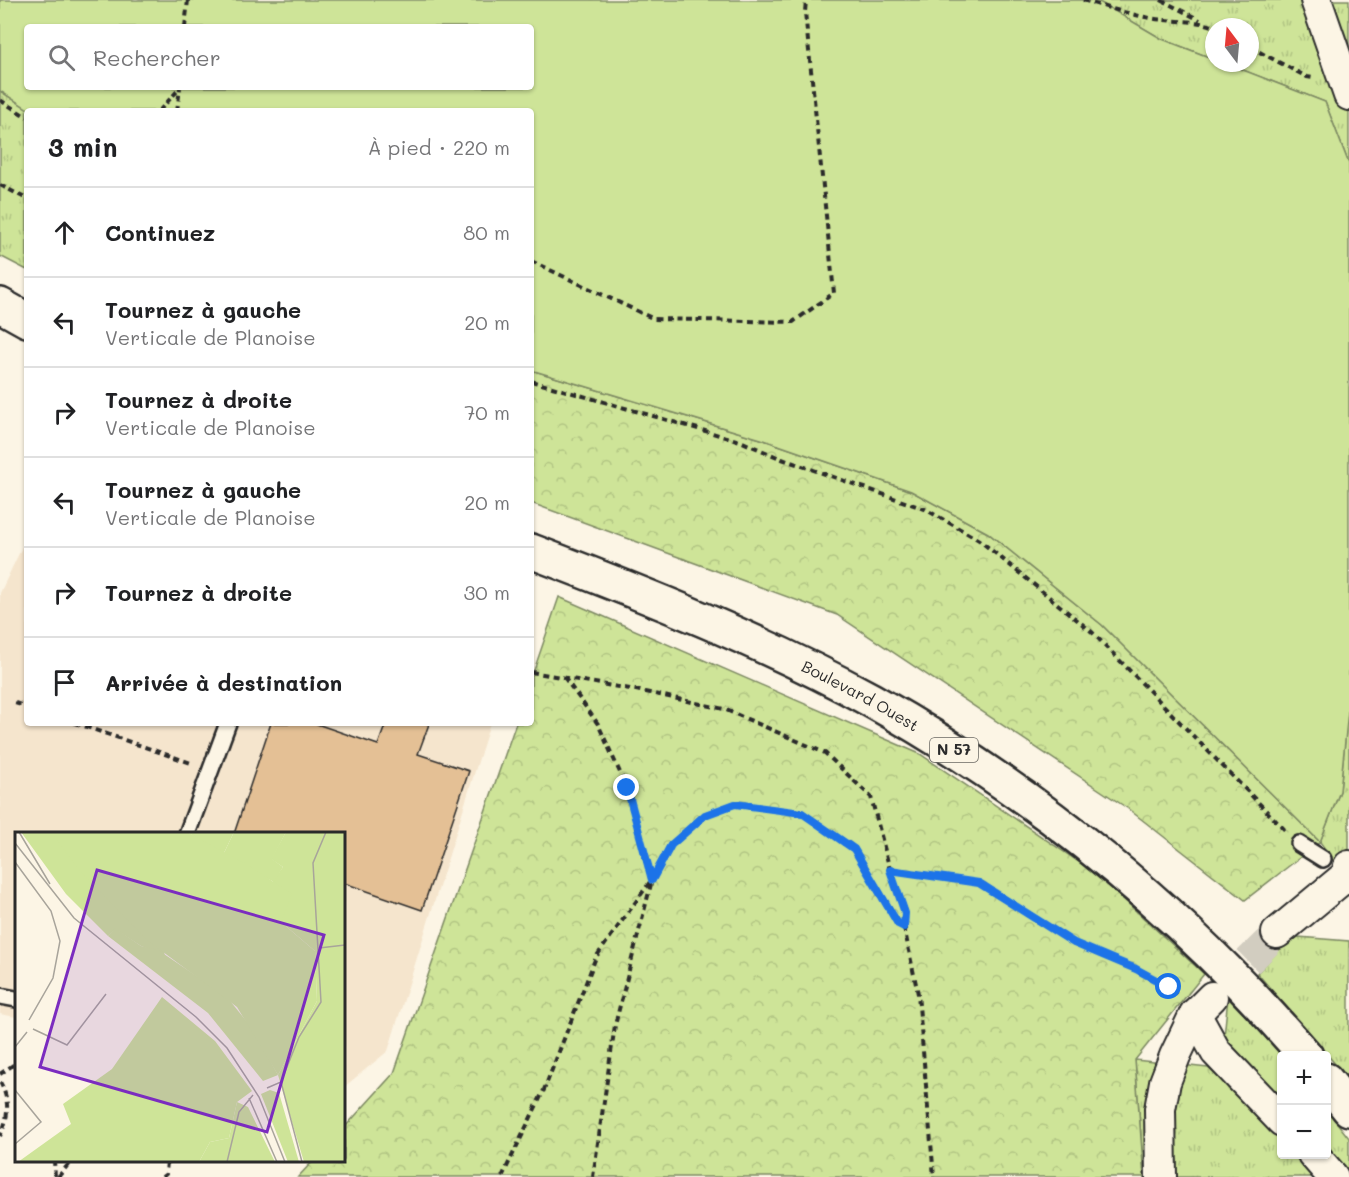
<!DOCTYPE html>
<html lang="fr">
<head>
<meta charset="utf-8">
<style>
  body { margin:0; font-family:Mali,sans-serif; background:#f2f2f2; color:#202124 }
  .controls { position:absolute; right:18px; bottom:18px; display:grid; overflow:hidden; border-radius:6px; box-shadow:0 2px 4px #0004 }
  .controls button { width:54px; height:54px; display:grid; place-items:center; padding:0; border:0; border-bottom:2px solid #e0e0e0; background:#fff; color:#202124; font:30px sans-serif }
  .compass { position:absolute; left:1205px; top:18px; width:54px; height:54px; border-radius:50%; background:#fff; box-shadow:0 2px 4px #0004; rotate:344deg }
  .stop { position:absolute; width:18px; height:18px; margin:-14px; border:4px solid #1a73e8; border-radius:50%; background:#fff }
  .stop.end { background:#1a73e8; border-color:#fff; box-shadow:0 2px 6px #0008 }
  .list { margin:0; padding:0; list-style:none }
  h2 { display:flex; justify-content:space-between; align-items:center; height:78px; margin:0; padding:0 24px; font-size:26px }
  h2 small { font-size:20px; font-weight:400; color:#757577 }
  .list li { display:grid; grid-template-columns:39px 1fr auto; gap:18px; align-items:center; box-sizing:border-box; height:90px; padding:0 24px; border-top:2px solid #e0e0e0 }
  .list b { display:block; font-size:22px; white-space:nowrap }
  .list p { margin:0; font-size:20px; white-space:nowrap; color:#757577 }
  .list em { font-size:20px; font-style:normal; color:#757577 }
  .icon { flex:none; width:33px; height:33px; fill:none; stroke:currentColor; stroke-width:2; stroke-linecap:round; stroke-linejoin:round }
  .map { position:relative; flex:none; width:1349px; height:1177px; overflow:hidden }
  .search { position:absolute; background:#fff; box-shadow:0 2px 4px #0004; left:24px; top:24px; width:510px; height:66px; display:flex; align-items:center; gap:15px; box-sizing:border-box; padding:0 21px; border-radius:6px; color:#757577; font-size:22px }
  .panel { position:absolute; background:#fff; box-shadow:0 2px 4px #0004; left:24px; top:108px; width:510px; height:618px; border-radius:6px }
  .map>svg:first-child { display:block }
</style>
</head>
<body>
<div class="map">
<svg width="1349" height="1177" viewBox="0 0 1349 1177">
  <defs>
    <pattern id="grass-tufts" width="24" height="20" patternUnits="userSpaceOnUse" patternTransform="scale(1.5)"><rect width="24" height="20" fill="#cee498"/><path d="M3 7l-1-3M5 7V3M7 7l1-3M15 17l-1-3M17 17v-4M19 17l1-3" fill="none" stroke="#b1c483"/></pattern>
    <pattern id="forest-crowns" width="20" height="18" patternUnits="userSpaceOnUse" patternTransform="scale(1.5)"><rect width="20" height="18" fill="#cee498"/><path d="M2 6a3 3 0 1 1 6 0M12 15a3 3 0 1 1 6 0" fill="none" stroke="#b1c483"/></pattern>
  </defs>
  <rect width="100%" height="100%" fill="#fcf5e5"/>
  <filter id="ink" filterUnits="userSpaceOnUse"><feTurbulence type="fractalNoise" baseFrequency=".0167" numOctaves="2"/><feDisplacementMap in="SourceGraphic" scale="12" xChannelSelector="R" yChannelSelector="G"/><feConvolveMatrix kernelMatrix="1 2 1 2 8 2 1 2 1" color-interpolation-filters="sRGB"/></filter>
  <g filter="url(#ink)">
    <!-- built -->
    <polygon fill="#f5e5cd" points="23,545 27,546 27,723 490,723 388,1051 344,1087 344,834 16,834 16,1017 0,1014 0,593"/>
    <!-- grass -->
    <g fill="url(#grass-tufts)" stroke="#7c8862" stroke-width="1.5">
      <polygon points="1095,0 1349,0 1349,164 1325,102 1225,63 1250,63 1250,27 1214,27 1214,59 1162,39"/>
      <polygon points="0,43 27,87 169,111 27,111 27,270 0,256"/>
      <polygon points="1349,701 1349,882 1320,842 1340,791"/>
      <polygon points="1298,937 1349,941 1349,1080 1257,973 1285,944"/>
      <polygon points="1228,997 1282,1055 1281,1103 1224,1037"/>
      <polygon points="1135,1060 1208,1068 1281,1134 1282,1154 1302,1155 1320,1177 1144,1177"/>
      <polygon points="1327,1110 1349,1138 1349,1177 1345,1177 1326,1155"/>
    </g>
    <!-- forest -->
    <g fill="url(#forest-crowns)" stroke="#7c8862" stroke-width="1.5">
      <polygon points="531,370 761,439 911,491 988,533 1102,625 1320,842 1245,900 1127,808 837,615 531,503"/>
      <polygon points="559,597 920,754 1095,873 1204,974 1135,1060 1144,1177 298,1177 313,1161 344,1160 344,1128 394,1073 516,723 531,723 531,679"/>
    </g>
    <!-- pitch -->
    <path fill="#cee498" stroke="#7c8862" stroke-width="1.5" fill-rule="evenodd" d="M0,0h1096l66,39 52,20v4h11l100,39 24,62v537l-9,90 -20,51 -218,-217 -114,-92 -77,-42 -150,-52 -230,-69v-259h-500l-31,-20zM27,27h504v60h-504z"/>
    <!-- building -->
    <polygon fill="#e4c095" stroke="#2b2b2b" stroke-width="1.5" points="271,723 314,723 378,745 386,723 425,723 429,724 418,754 469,771 422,910 344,883 344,834 234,834"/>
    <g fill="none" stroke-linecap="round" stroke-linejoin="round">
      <!-- street-tunnel -->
      <polyline stroke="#d2cdc0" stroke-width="30" stroke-dasharray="30 15" stroke-linecap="butt" points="1216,993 1277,933"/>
      <defs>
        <g id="lane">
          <polyline points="187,834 228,723"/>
          <polyline points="1299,844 1323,859"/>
          <polyline points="0,996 16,999"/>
        </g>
        <g id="street">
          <polyline points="1316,0 1349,95"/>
          <polyline points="1277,933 1347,875 1349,866"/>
          <polyline points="1195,1014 1216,1052 1282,1121"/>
          <polyline points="1313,1154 1333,1177"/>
          <polyline points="1161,1177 1160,1109 1165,1082 1175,1056 1195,1014 1212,997"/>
        </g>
        <g id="primary">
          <polyline points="0,305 27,320"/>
          <path id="s1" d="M531,551c115,44 232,90 340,149 164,92 312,213 435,356"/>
          <polyline points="1326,1080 1349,1109"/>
        </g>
      </defs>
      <!-- lane casing -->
      <use href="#lane" stroke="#2b2b2b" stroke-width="20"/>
      <!-- street casing -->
      <use href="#street" stroke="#2b2b2b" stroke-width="34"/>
      <!-- primary casing -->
      <use href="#primary" stroke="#2b2b2b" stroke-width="38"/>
      <!-- path -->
      <g stroke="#2b2b2b" stroke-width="4" stroke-dasharray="6 4.5" stroke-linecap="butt">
        <path d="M1083,0c26,8 54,17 81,20 18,2 34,0 51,7"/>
        <polyline points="1161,0 1200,20"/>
        <polyline points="185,27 188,0"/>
        <polyline points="1250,47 1307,77 1313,78"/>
        <polyline points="0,100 27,117"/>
        <polyline points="159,111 180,88"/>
        <polyline points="177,111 180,88"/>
        <polyline points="0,185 27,199"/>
        <polyline points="531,261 654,319 793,322 834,293 805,12 806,0"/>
        <polyline points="531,381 740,441 782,459 925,509 979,540 1092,632 1285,830"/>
        <polyline points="531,672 636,690 724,709 825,753 871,797 890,870 905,913 904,927 899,924 854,849 802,813 735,804 705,815 671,845 652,880 615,1025 593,1177"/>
        <polyline points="564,677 598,724 627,788 651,879"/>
        <polyline points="15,703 27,707"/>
        <polyline points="75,723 194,764"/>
        <polyline points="890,870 979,883 1074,943 1135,969 1169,987 1176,994"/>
        <polyline points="904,927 918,994 934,1177"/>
        <polyline points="0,1074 16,1063"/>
        <path d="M0,1082c10,18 9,36 0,54"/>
        <polyline points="54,1160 55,1177"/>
        <polyline points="58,1177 72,1160"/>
        <polyline points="162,1177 166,1174 167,1160"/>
        <polyline points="502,1177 544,1090 596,957 650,882"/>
      </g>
      <!-- lane -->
      <use href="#lane" stroke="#fcf5e5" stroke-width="15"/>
      <!-- street -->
      <use href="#street" stroke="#fcf5e5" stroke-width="30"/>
      <!-- primary -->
      <use href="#primary" stroke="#fcf5e5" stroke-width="33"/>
    </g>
  </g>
  <g fill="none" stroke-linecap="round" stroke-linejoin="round" filter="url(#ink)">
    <!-- route -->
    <polyline stroke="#1a73e8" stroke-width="8" points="627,788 652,880 671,845 705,815 735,804 802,813 854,849 898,924 904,927 905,913 890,870 979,883 1074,943 1136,969 1169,987"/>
  </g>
  <g text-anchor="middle" stroke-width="4.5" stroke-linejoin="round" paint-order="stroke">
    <!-- shield labels -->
    <rect fill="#fcf5e5" stroke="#6a6863" stroke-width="1.5" x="930" y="738" width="48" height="24" rx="4.5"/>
    <g font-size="15" font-weight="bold" fill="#2b2b2b">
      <text x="954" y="755">N 57</text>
    </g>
    <!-- street labels -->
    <g font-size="16" fill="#2b2b2b" stroke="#fcf5e5">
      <text dy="6" stroke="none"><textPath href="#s1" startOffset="360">Boulevard Ouest</textPath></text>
    </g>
  </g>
  <!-- overview -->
  <g transform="translate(15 832)">
    <rect width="330" height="330" fill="#fcf5e5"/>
    <path d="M6,0h98l46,123 -24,-9 -26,-17 -7,7 -42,-42zM271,0h59v330h-41l-26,-87 39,-74 -2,-50 -34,-29 -8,-41 10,-14 -12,-8zM255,258l9,3 20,69h-11l-27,-68zM222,270l11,5 27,55h-76l11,-20 19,-4z" fill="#cee498"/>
    <path d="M172,0h47l-11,23zM100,96l26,18 17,4 68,46 26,32 26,47 -15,6 -55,-68 -100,-77zM147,165l53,44 37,50 -15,11 -8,36 -19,4 -11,20h-181l53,-38 -8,-20 49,-35z" fill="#cee498"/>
    <path d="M219,0h52l-14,27 11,8 -9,15 -51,-27z" fill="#cee498"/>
    <path d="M36,0h136l61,33 44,29 -11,28 34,29 2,50 -39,74 -41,-68 -90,-67 -67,-69z" fill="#cee498"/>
    <path fill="none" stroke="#a8a49b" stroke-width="1.5" d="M4,0l31,52M0,11l59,75 122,99 31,31 32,49 26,65M0,30l36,49 9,30 -7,37 -24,42M304,116l26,-3M18,197l34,16 39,-51M0,215l12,-15M266,250l21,80M252,256l14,-6 18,-45 22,-35 -8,-139 13,-31M0,258l26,32 -26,22M234,266l28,64M212,330l12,-50 14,-17"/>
    <path fill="#7b2cbf" fill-opacity="0.15" stroke="#7b2cbf" stroke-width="3" d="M82,38l227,65 -57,197 -227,-65z"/>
    <rect width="330" height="330" fill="none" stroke="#2b2b2b" stroke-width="3"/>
  </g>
</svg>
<div class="controls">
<button>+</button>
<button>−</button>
</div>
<svg class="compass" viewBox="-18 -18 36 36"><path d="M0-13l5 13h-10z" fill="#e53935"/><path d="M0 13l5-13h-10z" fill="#757577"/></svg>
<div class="stop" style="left:1169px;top:987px"></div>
<div class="stop end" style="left:627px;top:788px"></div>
<div class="search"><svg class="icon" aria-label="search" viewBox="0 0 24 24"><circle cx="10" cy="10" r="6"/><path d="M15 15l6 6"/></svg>Rechercher</div>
<section class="panel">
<h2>3 min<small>À pied · 220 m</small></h2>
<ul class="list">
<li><svg class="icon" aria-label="ahead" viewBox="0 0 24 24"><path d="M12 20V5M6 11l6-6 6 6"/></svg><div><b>Continuez</b></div><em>80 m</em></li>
<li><svg class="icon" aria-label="left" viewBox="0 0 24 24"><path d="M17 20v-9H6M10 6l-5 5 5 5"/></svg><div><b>Tournez à gauche</b><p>Verticale de Planoise</p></div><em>20 m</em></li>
<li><svg class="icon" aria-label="right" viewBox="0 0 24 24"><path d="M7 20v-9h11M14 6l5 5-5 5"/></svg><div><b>Tournez à droite</b><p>Verticale de Planoise</p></div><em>70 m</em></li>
<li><svg class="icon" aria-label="left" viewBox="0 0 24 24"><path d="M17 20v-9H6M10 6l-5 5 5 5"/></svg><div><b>Tournez à gauche</b><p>Verticale de Planoise</p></div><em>20 m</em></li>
<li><svg class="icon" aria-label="right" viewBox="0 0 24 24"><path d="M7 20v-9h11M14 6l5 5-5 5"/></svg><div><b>Tournez à droite</b></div><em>30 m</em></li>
<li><svg class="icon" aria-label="arrive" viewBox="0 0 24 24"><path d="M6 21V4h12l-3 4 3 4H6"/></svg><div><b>Arrivée à destination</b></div></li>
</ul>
</section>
</div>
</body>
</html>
